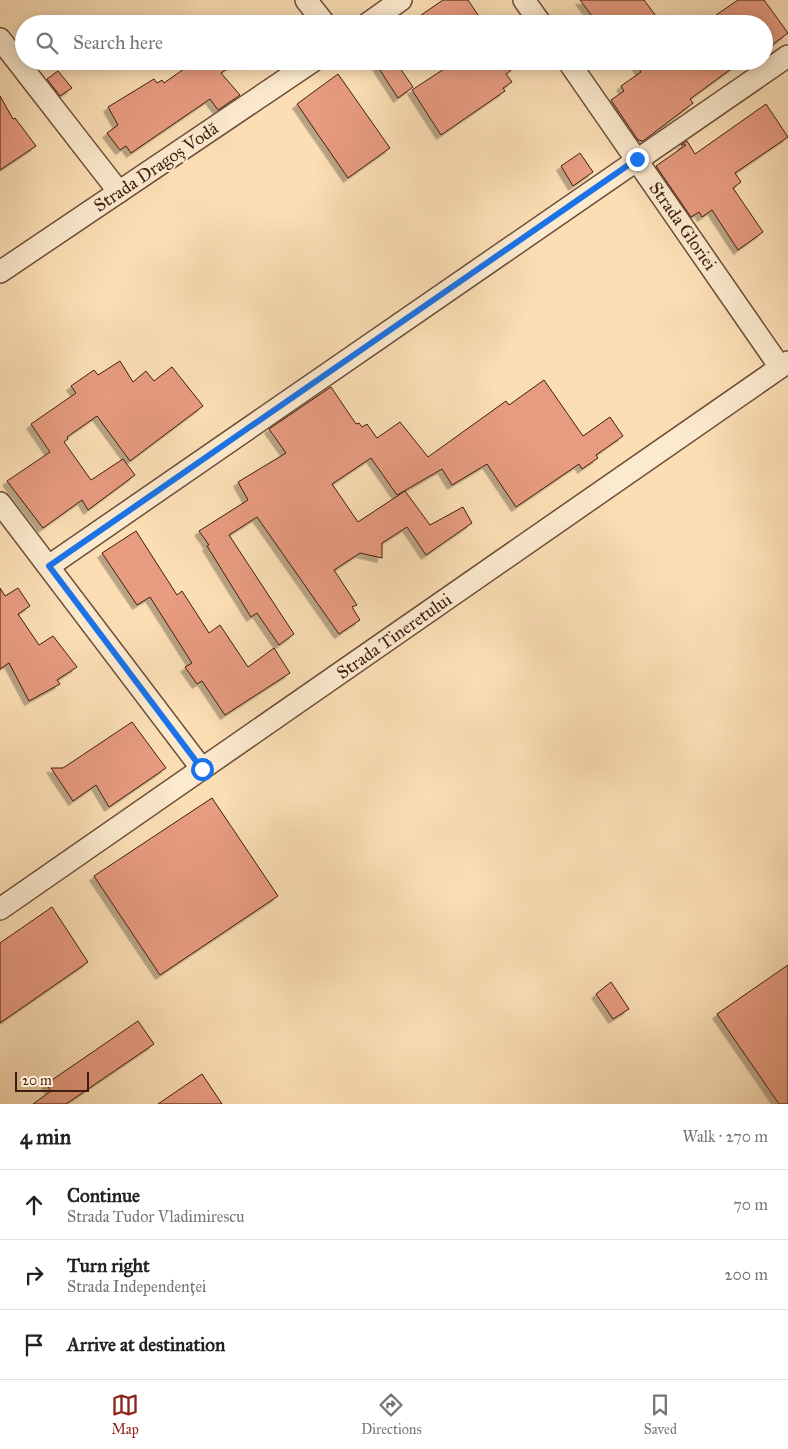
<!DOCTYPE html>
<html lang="en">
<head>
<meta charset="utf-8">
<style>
  body { margin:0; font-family:"IM FELL Great Primer",serif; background:#f2f2f2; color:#222 }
  .scale { position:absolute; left:15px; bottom:12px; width:74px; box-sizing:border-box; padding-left:5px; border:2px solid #3e1d10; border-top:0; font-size:14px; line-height:18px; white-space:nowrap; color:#3e1d10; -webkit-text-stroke:4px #fceace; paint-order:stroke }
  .stop { position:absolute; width:15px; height:15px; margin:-11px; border:4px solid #1a73e8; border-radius:50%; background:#fff }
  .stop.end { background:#1a73e8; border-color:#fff; box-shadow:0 1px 5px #0008 }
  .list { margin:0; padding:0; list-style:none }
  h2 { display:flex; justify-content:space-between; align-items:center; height:65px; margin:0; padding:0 20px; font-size:21px }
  h2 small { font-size:16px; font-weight:400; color:#767676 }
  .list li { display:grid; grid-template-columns:32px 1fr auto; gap:15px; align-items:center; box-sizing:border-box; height:70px; padding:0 20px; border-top:1px solid #e0e0e0 }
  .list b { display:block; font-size:19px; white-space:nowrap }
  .list p { margin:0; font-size:16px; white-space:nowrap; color:#767676 }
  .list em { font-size:16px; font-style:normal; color:#767676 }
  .icon { flex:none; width:28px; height:28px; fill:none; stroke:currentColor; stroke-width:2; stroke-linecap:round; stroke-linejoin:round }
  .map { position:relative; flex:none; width:788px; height:1104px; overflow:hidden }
  .search { position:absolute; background:#fff; box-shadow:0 2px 12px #0003; left:15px; right:15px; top:15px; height:55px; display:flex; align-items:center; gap:12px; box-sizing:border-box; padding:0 18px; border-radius:28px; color:#767676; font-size:19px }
  .sheet { height:275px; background:#fff }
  nav { display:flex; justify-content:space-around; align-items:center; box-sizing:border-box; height:70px; border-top:1px solid #e0e0e0; background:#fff; font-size:14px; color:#767676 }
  nav a { display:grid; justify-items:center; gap:2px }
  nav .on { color:#8f2418 }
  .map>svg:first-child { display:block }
</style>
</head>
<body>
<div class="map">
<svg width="788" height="1104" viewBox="0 0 788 1104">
  <defs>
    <filter id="shadow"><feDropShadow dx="-4.5" dy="4.5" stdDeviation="0" flood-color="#0004"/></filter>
  </defs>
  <rect width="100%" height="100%" fill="#fbdeb4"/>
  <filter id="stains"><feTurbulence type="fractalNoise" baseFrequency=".004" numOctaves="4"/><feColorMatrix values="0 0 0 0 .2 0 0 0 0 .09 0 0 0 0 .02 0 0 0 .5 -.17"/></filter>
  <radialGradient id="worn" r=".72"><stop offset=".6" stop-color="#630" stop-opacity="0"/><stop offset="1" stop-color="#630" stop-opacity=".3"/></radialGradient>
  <!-- building -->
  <g fill="#e79b7f" stroke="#3e1d10" filter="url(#shadow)">
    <polygon points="443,0 468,0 484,24 408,24"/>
    <polygon points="580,0 644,0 662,24 598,24"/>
    <polygon points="738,0 764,0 788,33 772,45 764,33 764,24 703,24"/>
    <polygon points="195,61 237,61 221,73 240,95 218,110 210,99 131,153 126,146 120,150 107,133 118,125 108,107 154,79 157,83 162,80 164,83"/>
    <polygon points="374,61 395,61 413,87 398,98"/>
    <polygon points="456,61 522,61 506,74 512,82 503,88 505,91 441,135 412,90"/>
    <polygon points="634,61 742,61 690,99 693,103 643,141 638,140 611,100 624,91 621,86 641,72"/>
    <polygon points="58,71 72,88 60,96 47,79"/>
    <polygon points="338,74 390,148 348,178 297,104"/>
    <polygon points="0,96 13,119 15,118 36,146 0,170"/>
    <polygon points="766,104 788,137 735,173 741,182 733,188 763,232 738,250 712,210 702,217 699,212 691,217 656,166 686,145 681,145 687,141 695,154"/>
    <polygon points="580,153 593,172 573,186 561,166"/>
    <polygon points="120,361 133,382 146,371 154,381 172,367 203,406 130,461 97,416 67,437 68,439 64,442 91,480 123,459 135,475 88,510 82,500 43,528 7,481 50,452 31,424 76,393 71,386 94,370 98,375"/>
    <polygon points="544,380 583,436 610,417 623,436 596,455 598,458 582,469 579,464 516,507 487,464 452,485 442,469 397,495 371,458 332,484 358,522 405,491 430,525 463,507 472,523 426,555 407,527 382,543 382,558 360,553 334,570 357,605 352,607 360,620 339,634 257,517 229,535 294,634 279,645 257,613 251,617 207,546 209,545 199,531 248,500 238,482 286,453 269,429 331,387 356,424 359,423 362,427 367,424 377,438 400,422 428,457 506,401 509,405"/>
    <polygon points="136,531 177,595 182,591 209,633 220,625 248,667 274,648 290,673 225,715 202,681 197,684 185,667 192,663 150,597 137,605 102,553"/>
    <polygon points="0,588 5,596 18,588 30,606 18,614 39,645 53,636 77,667 57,680 60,684 29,701 9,663 0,669"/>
    <polygon points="132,722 166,768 109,807 96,785 73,801 51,768 63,768"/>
    <polygon points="212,798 278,896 160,975 94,876"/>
    <polygon points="52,907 88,962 0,1023 0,943"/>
    <polygon points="788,965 788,1104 779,1104 717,1014"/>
    <polygon points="611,982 629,1009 613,1019 596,994"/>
    <polygon points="138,1021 154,1044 66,1104 33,1104 51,1091 46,1084"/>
    <polygon points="202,1074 222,1104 158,1104"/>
  </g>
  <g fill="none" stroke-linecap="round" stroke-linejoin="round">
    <defs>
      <g id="minor">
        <polyline points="306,0 325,24"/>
        <polyline points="524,0 541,24"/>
        <polyline points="367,24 401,0"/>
        <polyline points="0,39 119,192"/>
        <polyline points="568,61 780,367"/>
        <polyline points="0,272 313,61"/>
        <polyline points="0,503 202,769"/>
        <polyline points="49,566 788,56"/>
        <polyline points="0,909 788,362"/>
      </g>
    </defs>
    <!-- minor casing -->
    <use href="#minor" stroke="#6d4d39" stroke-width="24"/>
    <!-- minor -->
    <use href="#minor" stroke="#fceace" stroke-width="21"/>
  </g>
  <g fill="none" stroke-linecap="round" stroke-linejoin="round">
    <!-- route -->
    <polyline stroke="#1a73e8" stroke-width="6" points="202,769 49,566 637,159"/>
  </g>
  <g text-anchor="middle" stroke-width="4" stroke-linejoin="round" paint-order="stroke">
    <!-- street labels -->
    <g font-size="18" fill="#3e1d10" stroke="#fceace">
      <text transform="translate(156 167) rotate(-34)" y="6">Strada Dragoș Vodă</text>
      <text transform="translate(683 226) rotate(55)" y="6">Strada Gloriei</text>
      <text transform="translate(394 636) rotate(-35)" y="6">Strada Tineretului</text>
    </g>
  </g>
  <rect width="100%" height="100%" filter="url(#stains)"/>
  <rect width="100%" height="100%" fill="url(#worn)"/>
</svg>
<div class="scale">20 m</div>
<div class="stop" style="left:202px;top:769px"></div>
<div class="stop end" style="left:637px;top:159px"></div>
<div class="search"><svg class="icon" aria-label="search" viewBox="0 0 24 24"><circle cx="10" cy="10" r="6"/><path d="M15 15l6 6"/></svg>Search here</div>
</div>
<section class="sheet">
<h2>4 min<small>Walk · 270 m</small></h2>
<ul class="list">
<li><svg class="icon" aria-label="ahead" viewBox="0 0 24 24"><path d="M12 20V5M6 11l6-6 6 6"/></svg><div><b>Continue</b><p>Strada Tudor Vladimirescu</p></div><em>70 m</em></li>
<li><svg class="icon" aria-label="right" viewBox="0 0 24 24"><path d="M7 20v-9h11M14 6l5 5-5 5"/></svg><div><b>Turn right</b><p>Strada Independenței</p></div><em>200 m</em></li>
<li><svg class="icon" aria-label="arrive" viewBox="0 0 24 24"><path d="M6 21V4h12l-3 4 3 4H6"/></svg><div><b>Arrive at destination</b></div></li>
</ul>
</section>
<nav>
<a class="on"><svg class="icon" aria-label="map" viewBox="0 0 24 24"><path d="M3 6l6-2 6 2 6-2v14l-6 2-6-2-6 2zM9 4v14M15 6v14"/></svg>Map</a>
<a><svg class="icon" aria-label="directions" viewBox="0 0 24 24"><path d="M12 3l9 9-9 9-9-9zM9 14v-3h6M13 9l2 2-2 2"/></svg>Directions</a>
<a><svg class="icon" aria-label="saved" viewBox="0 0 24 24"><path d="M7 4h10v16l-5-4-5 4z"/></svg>Saved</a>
</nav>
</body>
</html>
